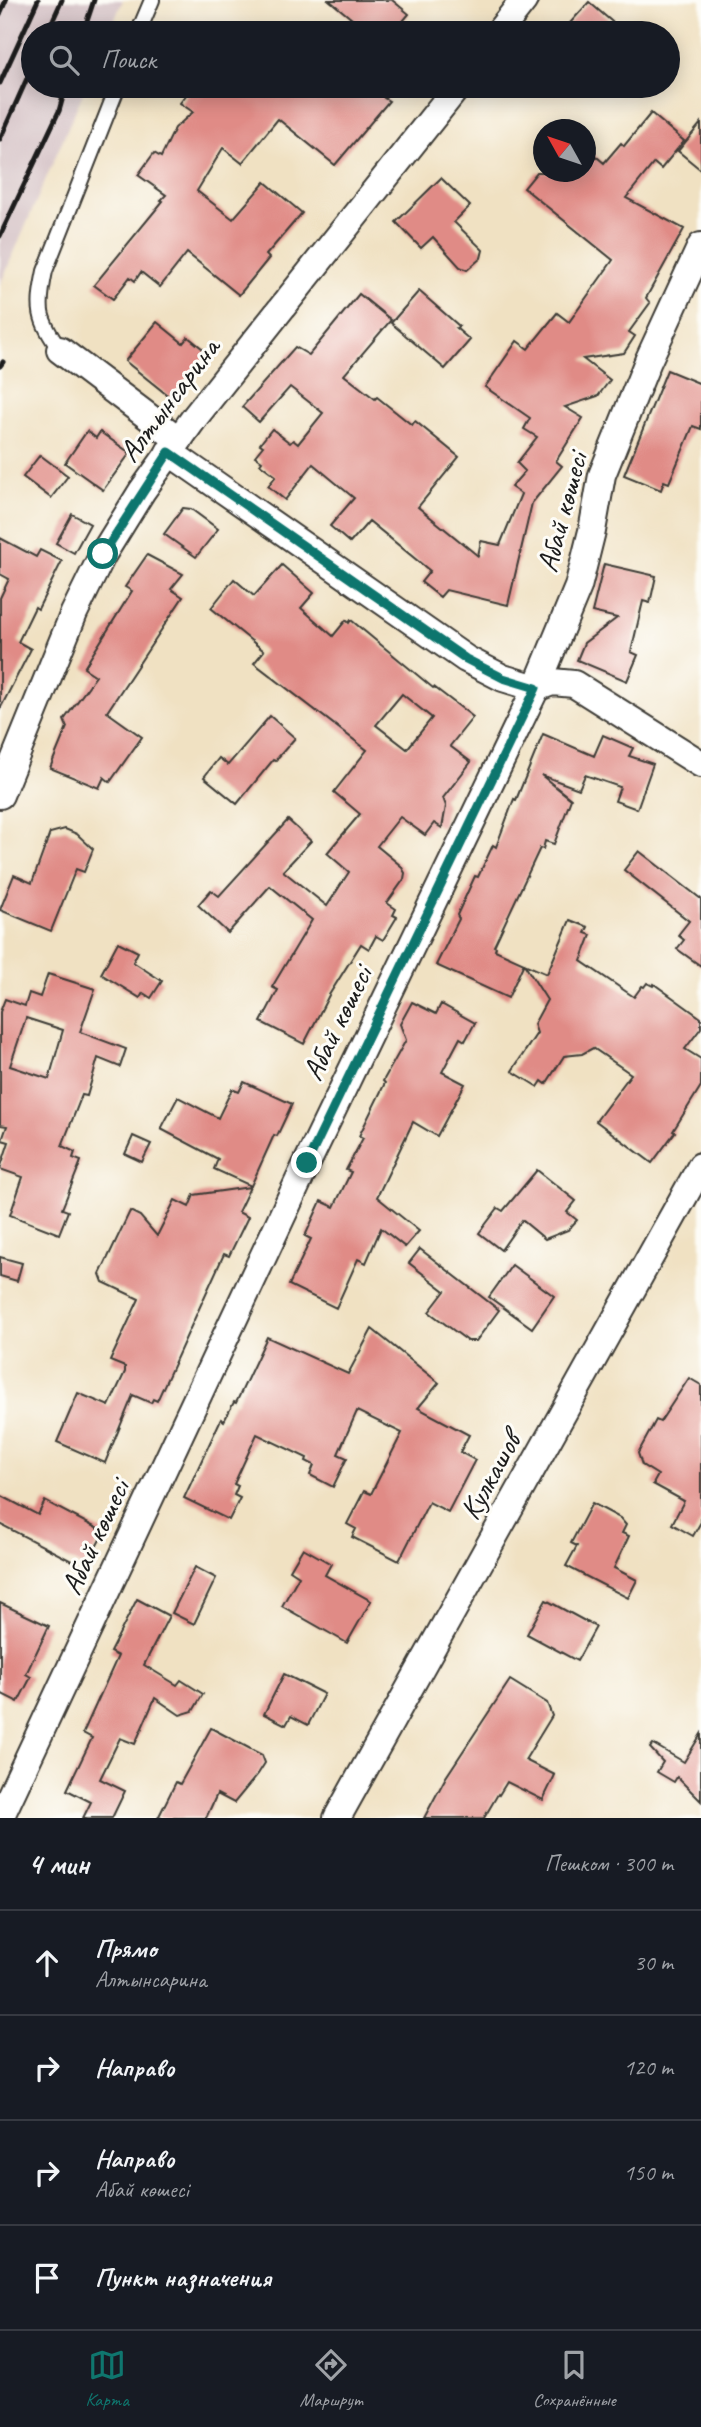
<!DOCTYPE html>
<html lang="ru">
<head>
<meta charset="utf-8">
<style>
  body { margin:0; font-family:Caveat,sans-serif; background:#242831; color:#f1f3f6 }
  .compass { position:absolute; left:533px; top:119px; width:63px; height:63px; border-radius:50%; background:#171b24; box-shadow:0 4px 18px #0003; rotate:310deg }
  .stop { position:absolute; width:21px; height:21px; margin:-16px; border:5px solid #0f766e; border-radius:50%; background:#fff }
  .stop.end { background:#0f766e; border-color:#fff; box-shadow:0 2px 7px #0008 }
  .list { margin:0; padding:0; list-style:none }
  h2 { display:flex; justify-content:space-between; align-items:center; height:91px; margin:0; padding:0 28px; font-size:30px }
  h2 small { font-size:23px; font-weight:400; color:#9ea1a6 }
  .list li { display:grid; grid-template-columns:46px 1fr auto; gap:21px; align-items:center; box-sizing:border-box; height:105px; padding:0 28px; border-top:2px solid #363941 }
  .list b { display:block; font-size:26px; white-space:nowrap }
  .list p { margin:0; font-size:23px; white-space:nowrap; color:#9ea1a6 }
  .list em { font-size:23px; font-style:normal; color:#9ea1a6 }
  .icon { flex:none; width:38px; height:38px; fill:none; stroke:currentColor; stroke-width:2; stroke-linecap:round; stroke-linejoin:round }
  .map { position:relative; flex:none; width:701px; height:1818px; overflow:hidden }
  .search { position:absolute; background:#171b24; box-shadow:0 4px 18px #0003; left:21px; right:21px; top:21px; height:77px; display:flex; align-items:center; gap:18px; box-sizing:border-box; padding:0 24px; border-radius:38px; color:#9ea1a6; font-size:26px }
  .sheet { height:511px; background:#171b24 }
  nav { display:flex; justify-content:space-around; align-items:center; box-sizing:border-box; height:98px; border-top:2px solid #363941; background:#171b24; font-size:19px; color:#9ea1a6 }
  nav a { display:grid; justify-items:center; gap:4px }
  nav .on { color:#0f766e }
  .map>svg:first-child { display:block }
</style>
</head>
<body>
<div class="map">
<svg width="701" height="1818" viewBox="0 0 701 1818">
  <rect width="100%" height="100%" fill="#fdfcf7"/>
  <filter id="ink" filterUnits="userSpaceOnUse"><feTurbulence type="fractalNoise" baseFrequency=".0143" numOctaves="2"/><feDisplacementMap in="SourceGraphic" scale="14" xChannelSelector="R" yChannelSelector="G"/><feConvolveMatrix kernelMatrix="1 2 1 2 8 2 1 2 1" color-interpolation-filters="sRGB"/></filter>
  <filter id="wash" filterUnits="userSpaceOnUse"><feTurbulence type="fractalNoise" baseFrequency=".00686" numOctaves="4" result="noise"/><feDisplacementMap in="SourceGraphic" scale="28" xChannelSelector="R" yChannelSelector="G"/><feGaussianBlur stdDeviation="1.57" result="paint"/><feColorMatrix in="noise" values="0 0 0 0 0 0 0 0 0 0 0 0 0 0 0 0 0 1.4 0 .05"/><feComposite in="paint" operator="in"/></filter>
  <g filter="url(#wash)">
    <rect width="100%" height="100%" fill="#f0e1c2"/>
    <!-- industrial -->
    <polygon fill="#d2bec2" points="0,0 123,0 109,33 33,33 33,86 86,86 0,285"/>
    <g id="blocks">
      <!-- building -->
      <g fill="#e08b86" fill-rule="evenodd">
        <polygon points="329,0 392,0 409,14 403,21 419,33 369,33"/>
        <polygon points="589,2 625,33 561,33"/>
        <polygon points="193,86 394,86 384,98 389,101 335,165 278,119 242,163 223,148 197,191 233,219 265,182 302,213 266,255 269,258 239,295 187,253 160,287 141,272 135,281 130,277 113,299 94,285 163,201 161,200 166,195 138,175 154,153 161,157 175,128 193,112 180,103"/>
        <polygon points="651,113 684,141 661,169 654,163 626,198 684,229 646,298 650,303 629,332 635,336 624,353 583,359 610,380 598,396 565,407 583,418 556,461 562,466 532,503 508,605 446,590 440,597 421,582 430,571 369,521 350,543 330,526 354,498 313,464 285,500 268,486 276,476 260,464 262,461 255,456 263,446 260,444 272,429 290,443 293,440 298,444 323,413 290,387 259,422 242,407 295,347 309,355 359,294 391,320 344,375 375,399 377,397 412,425 415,421 459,457 418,507 478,556 481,541 500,545 521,494 511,487 525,471 517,463 537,437 524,429 530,418 485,387 517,341 528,349 557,313 569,322 613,260 524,188 537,172 585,172 585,147 604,163 621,143 624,146"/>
        <polygon points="701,123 701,170 678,151"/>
        <polygon points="441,178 470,206 454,222 483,250 481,258 467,270 460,267 433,237 421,248 396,222"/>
        <polygon points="419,291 459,326 456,328 470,340 445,369 391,323"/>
        <polygon points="157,322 183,343 188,337 208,353 171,398 125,361"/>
        <polygon points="667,370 701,384 701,429 693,426 669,483 664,481 661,490 624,475"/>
        <polygon points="87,431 96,438 100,432 130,453 103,490 65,463"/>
        <polygon points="40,455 68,476 51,498 23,477"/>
        <polygon points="183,508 191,509 218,529 196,557 164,534"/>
        <polygon points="72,514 90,524 74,553 56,543"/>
        <polygon points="0,538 36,557 40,550 62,561 38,609 35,607 18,642 31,649 0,709 0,598 9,579 0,574"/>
        <polygon points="147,555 183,574 171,589 183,597 107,712 142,737 110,782 104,777 99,788 50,768 67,727 64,720 96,676 84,668 132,591 125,587"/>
        <polygon points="604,564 656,576 650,603 643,601 631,652 638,655 627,681 577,660 584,643 617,618 592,612"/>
        <path d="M282,565l32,28 -13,15 32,28 13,-16 3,3 2,-3 82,68 1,-1 39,30 -23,29 21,16 -28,36 3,8 -4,22 -8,-5 -9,12 -25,-18 -23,29 24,20 4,7 -1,6 -17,24 9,6 -3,6 4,2 -14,23 -7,-4 -7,13 -8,-5 -32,51 -25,49 -43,-22 17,-32 -6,-3 40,-67 -42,-34 -42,47 -30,-28 13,-15 8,6 69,-76 23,21 -28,30 44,35 22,-34 -22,-19 33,-39 -26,-22 33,-42 -113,-87 10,-12 -53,-43 23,-29 20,17zM402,694l30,24 -25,31 -31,-24z"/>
        <polygon points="270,716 295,738 275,761 273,760 237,804 204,777 219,758 228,765"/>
        <polygon points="543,734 594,756 603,735 633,748 629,756 653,764 637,809 615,801 620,787 585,775 579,789 541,775 571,799 554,844 545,841 543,849 540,848 494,946 496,947 495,950 524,963 508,998 436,965 459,919 457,915 475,876 478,877 493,845 496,847 514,799 516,800"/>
        <polygon points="65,829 77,834 93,849 84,872 76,869 51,931 0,910 14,875 32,883 50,833"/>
        <polygon points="639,851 701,899 701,966 677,949 684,940 678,935 689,921 624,870"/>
        <polygon points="570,920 588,927 585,933 591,935 581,961 634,997 642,986 644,987 647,983 653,986 654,984 701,1018 701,1028 685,1049 701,1059 701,1086 673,1131 675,1132 652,1163 596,1121 631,1074 593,1048 582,1054 564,1056 546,1084 542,1081 538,1087 512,1071 537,1033 534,1024 547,1000 524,964 547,974"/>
        <polygon points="118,942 138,952 133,962 162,981 151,998 143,993 140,998 101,974"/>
        <path d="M48,974l47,15 -15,43 46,17 -6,18 -22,-9 -11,38 -5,-1 -20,51 13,6 -2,6 8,3 -19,48 6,2 -9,23 -49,-19 13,-38 -23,-8 9,-27 -7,-2 5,-14 -7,-1v-113l5,-13 20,7 4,-13 11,4zM26,1018l37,12 -14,49 -39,-13z"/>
        <polygon points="412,1002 436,1014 441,1004 475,1023 465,1041 460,1038 442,1072 465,1084 437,1136 413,1122 377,1197 419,1231 405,1247 381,1228 366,1263 358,1259 336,1308 289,1285 311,1239 305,1236 321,1201 334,1207 351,1172 346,1170 363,1138 359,1136 385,1083 383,1081 406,1040 400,1024"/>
        <polygon points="244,1082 292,1104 277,1136 274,1135 251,1186 214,1169 218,1159 161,1129 178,1097 218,1118 232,1089 239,1092"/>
        <polygon points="133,1136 151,1144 142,1162 125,1154"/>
        <polygon points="537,1170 576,1201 567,1212 577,1220 568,1230 545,1239 522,1220 501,1250 479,1233 498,1208 503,1211"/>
        <polygon points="250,1187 238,1212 248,1217 229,1256 224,1254 157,1401 153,1399 151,1403 133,1395 105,1463 57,1442 78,1393 109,1406 125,1372 125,1367 110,1361 139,1299 103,1282 100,1274 130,1211 140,1216 157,1236 175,1200 189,1207 194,1195"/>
        <polygon points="420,1249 499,1310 476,1341 468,1341 429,1312 445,1291 409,1263"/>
        <polygon points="0,1257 22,1263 17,1281 0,1276"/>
        <polygon points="512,1265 554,1296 532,1328 489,1297"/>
        <polygon points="372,1329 439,1383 418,1408 469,1435 460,1452 475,1460 448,1512 429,1502 399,1561 352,1537 356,1529 347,1524 364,1491 371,1494 402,1433 357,1411 338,1454 347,1458 333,1487 310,1475 314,1465 306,1461 307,1458 257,1434 234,1484 238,1486 234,1495 240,1498 229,1520 184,1498 221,1419 224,1421 234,1402 236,1403 267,1337 348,1374"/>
        <polygon points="689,1378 701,1385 701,1522 693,1536 672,1524 684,1501 653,1484 658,1475 642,1465 638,1453 656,1420 660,1422"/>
        <polygon points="0,1495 38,1515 45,1501 104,1532 85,1568 0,1524"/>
        <polygon points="592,1503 620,1518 626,1525 622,1533 629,1536 614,1568 637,1580 628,1598 566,1566 577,1546 571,1543"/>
        <polygon points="303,1548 331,1564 325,1575 371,1601 347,1643 282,1606 299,1576 290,1570"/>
        <polygon points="195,1567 216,1578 194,1624 172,1613"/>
        <polygon points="137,1599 169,1616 144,1665 177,1685 181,1680 203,1694 193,1711 180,1715 155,1698 135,1744 120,1738 100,1779 125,1791 112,1818 83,1818 91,1802 67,1790 92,1738 83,1733 118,1656 110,1652"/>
        <polygon points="546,1600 596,1627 577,1661 527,1634"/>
        <polygon points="0,1603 49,1626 26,1674 31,1677 18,1702 0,1693"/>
        <polygon points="284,1674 324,1694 308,1725 291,1716 286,1725 264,1714"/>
        <polygon points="510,1680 547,1703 552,1716 525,1760 555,1775 543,1800 507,1782 499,1795 498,1794 484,1818 424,1818 446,1777"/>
        <polygon points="211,1728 262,1755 265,1763 258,1774 234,1803 217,1794 206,1818 158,1818 176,1782 180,1784"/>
        <polygon points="701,1734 701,1801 677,1777 674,1782 657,1772 663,1762 650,1748 653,1744 684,1762"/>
      </g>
    </g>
  </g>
  <g filter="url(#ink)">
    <use href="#blocks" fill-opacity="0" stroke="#3c3a35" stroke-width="2"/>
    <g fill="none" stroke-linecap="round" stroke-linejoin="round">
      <defs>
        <g id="service">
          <polyline points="138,33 152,0"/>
          <path d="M60,350c-22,-32 -23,-40 -15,-79l73,-185"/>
        </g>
        <g id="minor">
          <polyline points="498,33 524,0"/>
          <polyline points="60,350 179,440"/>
          <polyline points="169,452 466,659 503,678 536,688 552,682 574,684 701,764"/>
          <polyline points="0,795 74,613 103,554 142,491 195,417 458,86"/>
          <polyline points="0,1818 307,1163 536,688 578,587 592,531 602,475 648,361 701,246"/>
          <polyline points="337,1818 701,1166"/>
        </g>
      </defs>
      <!-- service casing -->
      <use href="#service" stroke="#3c3a35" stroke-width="18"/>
      <!-- minor casing -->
      <use href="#minor" stroke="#3c3a35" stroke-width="30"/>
      <!-- service -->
      <use href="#service" stroke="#fff" stroke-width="14"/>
      <!-- minor -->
      <use href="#minor" stroke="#fff" stroke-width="26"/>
      <!-- rail -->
      <g stroke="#1c1c1c" stroke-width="5">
        <polyline points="0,14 6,0"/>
        <polyline points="47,33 62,0"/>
        <polyline points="83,33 94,0"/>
        <polyline points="0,83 38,0"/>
        <polyline points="0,139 33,65"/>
        <polyline points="0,236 59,111 66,86"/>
        <polyline points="0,366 3,362"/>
      </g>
    </g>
  </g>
  <g fill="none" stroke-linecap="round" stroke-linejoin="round" filter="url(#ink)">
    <!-- route -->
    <polyline stroke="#0f766e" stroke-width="9" points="103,554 169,452 466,659 503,678 536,688 307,1163"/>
  </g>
  <g text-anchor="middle" stroke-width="6" stroke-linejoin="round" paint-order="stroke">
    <!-- street labels -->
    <g font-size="30" fill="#1c1c1c" stroke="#fdfcf7">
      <text transform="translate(169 400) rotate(-53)" y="10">Алтынсарина</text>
      <text transform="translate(562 512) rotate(-75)" y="10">Абай көшесі</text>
      <text transform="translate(337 1023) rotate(-64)" y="10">Абай көшесі</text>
      <text transform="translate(490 1476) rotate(-61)" y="10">Кулкашов</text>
      <text transform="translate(95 1537) rotate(-65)" y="10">Абай көшесі</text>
    </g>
  </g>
</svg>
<svg class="compass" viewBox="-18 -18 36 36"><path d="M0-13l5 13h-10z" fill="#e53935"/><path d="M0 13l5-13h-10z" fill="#9ea1a6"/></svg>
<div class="stop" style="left:103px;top:554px"></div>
<div class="stop end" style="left:307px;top:1163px"></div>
<div class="search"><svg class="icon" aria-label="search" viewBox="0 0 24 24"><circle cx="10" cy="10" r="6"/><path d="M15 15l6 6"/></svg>Поиск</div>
</div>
<section class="sheet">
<h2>4 мин<small>Пешком · 300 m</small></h2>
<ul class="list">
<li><svg class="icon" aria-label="ahead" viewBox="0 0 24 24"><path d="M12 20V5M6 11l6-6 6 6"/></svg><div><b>Прямо</b><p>Алтынсарина</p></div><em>30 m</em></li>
<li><svg class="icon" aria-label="right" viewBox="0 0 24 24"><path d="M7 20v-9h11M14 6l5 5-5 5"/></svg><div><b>Направо</b></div><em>120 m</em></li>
<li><svg class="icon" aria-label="right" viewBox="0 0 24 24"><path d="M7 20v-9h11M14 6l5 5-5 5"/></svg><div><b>Направо</b><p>Абай көшесі</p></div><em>150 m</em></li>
<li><svg class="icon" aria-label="arrive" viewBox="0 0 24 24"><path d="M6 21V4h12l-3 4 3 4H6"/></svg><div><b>Пункт назначения</b></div></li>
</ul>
</section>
<nav>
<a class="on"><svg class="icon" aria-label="map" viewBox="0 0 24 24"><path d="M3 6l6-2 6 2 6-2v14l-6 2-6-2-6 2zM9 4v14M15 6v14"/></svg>Карта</a>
<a><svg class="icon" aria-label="directions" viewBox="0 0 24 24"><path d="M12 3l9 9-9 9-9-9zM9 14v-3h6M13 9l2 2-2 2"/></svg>Маршрут</a>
<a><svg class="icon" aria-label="saved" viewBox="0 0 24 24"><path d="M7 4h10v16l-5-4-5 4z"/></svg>Сохранённые</a>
</nav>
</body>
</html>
